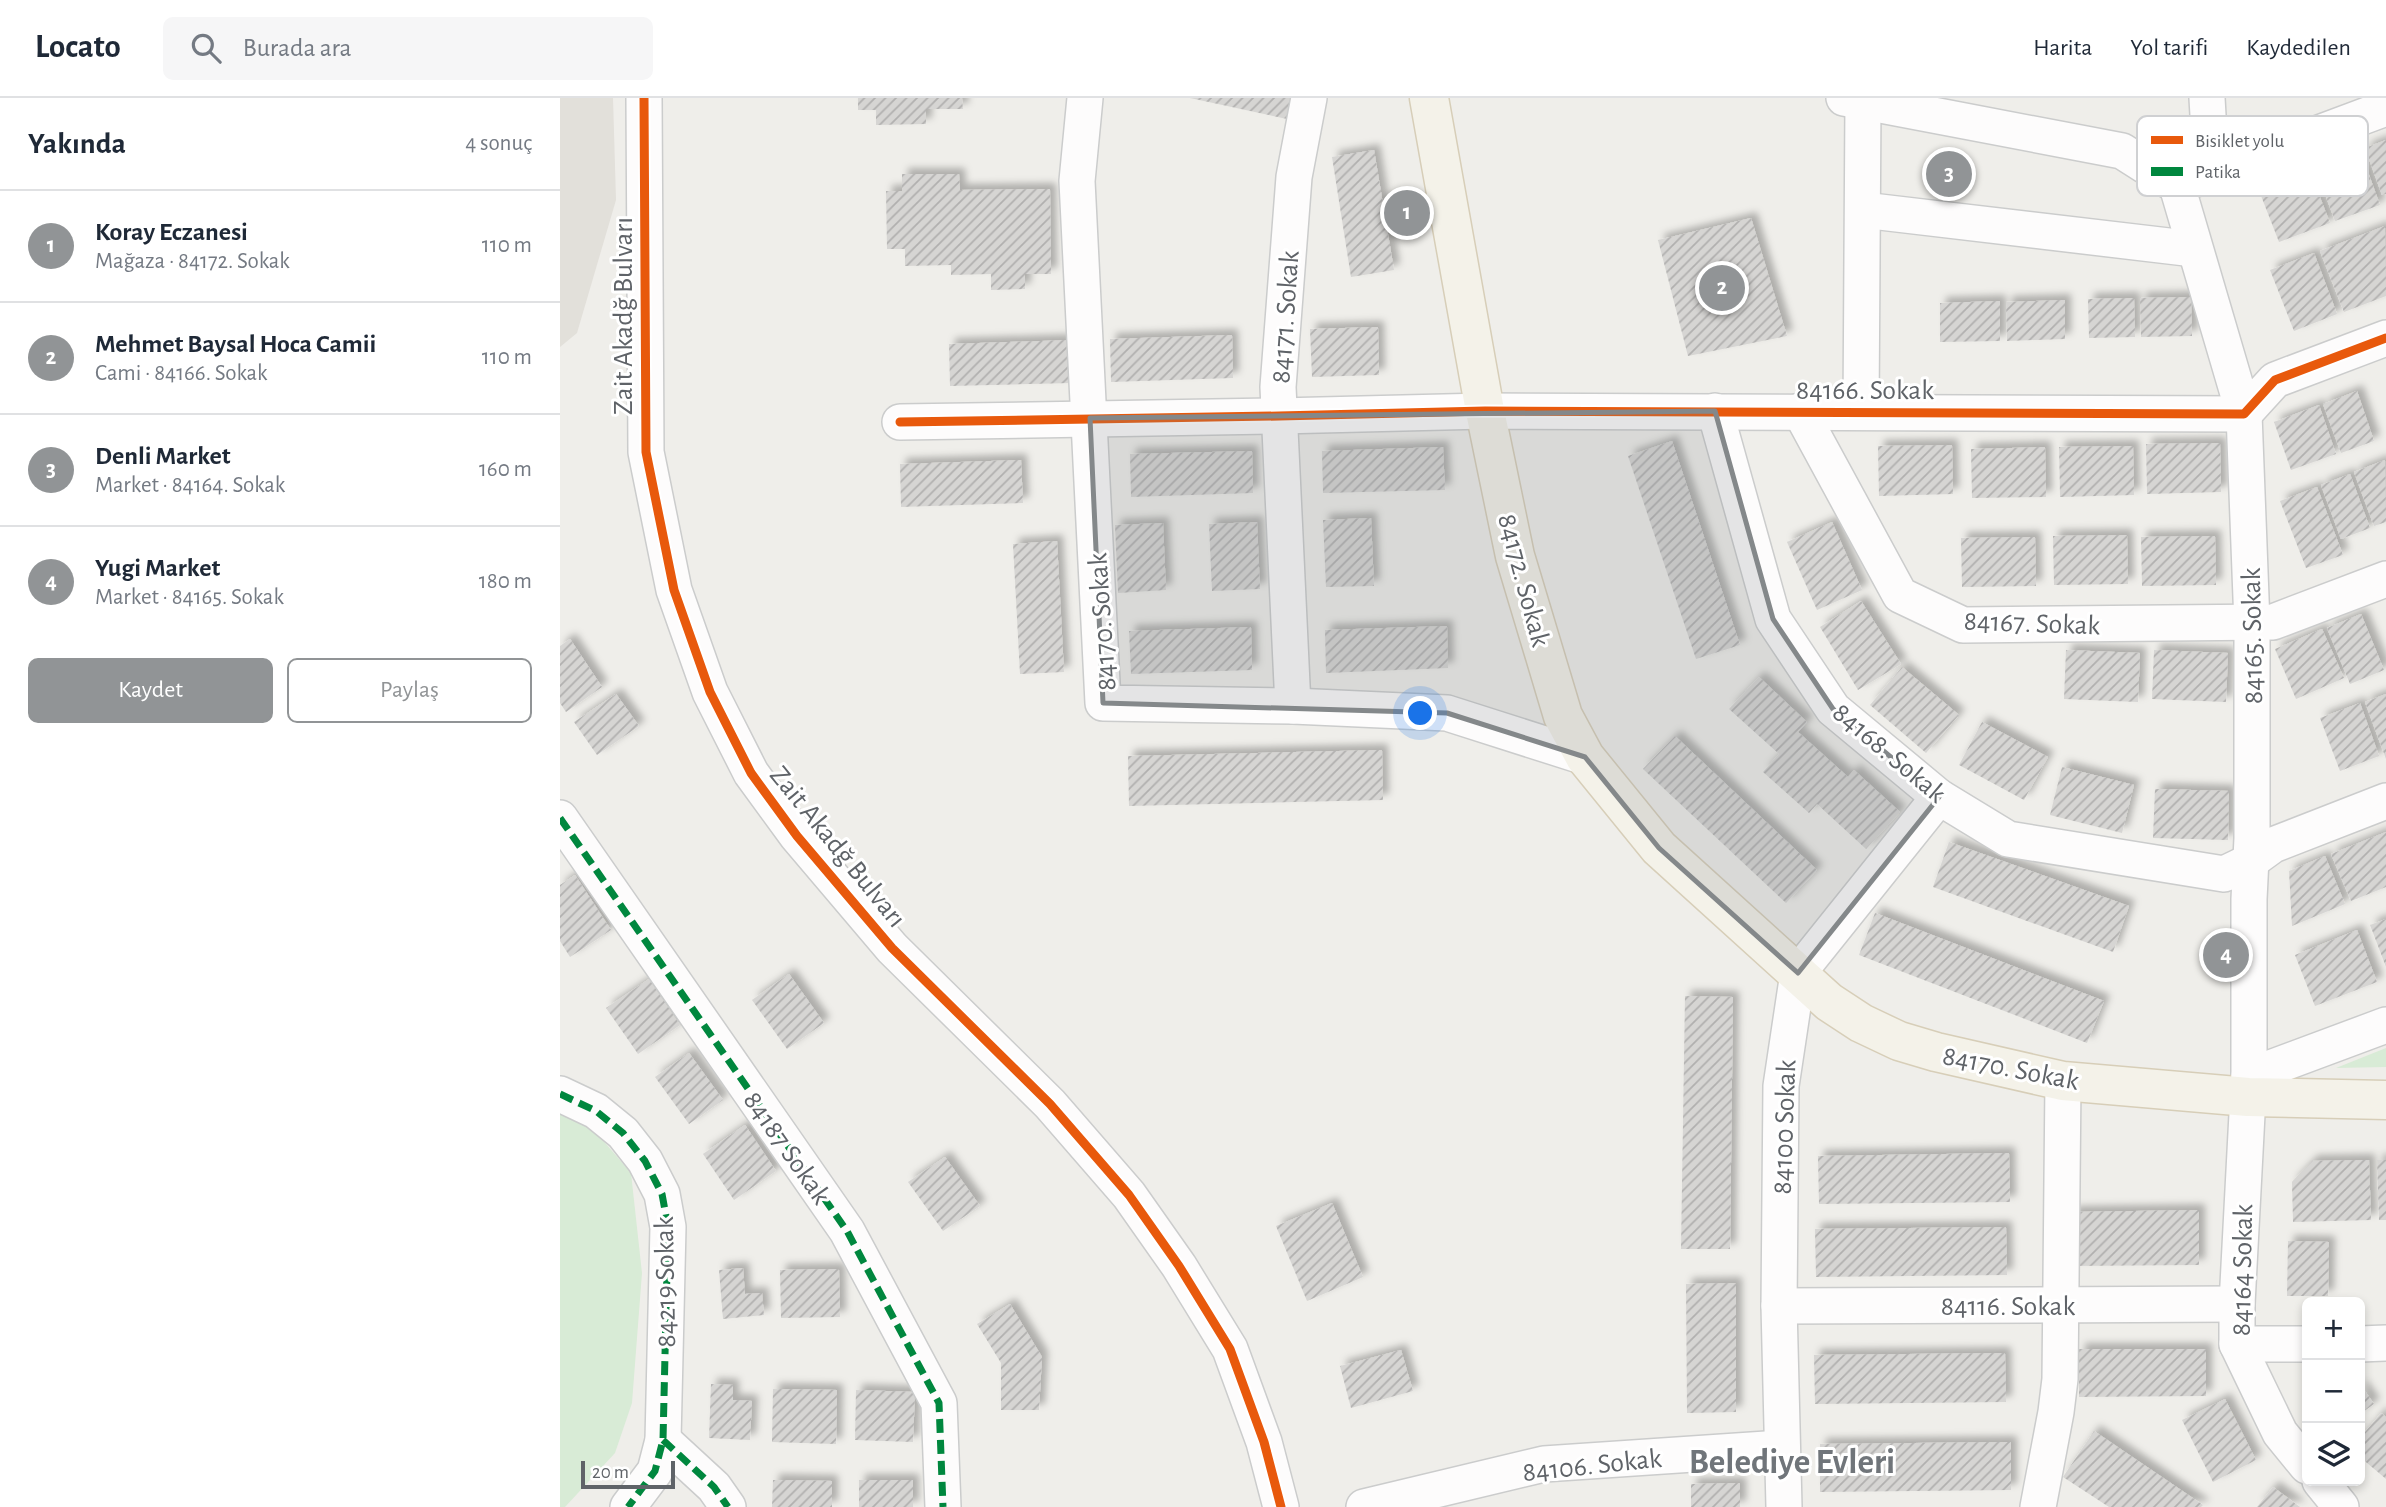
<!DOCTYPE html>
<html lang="tr">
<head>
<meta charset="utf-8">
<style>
  body { margin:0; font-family:"Alegreya Sans",sans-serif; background:#f6f6f7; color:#1f2937 }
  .controls { position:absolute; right:21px; bottom:21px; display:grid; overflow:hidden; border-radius:10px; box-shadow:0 4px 10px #0003 }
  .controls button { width:63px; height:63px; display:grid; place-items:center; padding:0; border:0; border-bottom:2px solid #e0e1e3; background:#fff; color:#1f2937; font:35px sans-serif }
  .scale { position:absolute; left:21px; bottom:18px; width:94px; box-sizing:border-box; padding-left:7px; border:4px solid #5f6368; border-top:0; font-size:19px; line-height:24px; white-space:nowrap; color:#5f6368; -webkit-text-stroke:5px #fff; paint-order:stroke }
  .you { position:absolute; left:861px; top:616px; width:24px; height:24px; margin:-18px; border:5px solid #fff; border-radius:50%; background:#1a73e8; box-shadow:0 0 0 10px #1a73e833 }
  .badge { display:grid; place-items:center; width:46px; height:46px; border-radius:50%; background:#919496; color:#fff; font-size:23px; font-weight:700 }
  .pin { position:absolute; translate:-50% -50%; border:4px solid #fff; box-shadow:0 2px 7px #0006 }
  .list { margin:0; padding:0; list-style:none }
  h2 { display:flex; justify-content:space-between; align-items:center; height:91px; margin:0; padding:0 28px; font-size:30px }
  h2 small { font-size:23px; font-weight:400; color:#747a83 }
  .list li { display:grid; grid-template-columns:46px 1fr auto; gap:21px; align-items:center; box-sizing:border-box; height:112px; padding:0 28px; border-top:2px solid #e0e1e3 }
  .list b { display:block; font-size:26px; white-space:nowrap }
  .list p { margin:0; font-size:23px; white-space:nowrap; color:#747a83 }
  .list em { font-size:23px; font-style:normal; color:#747a83 }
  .actions { display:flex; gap:14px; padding:21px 28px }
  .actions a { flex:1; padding:16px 0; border:2px solid #919496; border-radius:10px; text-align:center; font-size:24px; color:#919496 }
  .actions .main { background:#919496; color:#fff }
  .icon { flex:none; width:38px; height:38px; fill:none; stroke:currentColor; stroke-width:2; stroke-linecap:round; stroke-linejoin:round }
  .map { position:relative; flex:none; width:1826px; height:1409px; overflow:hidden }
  header { display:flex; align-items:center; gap:42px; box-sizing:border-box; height:98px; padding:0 35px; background:#fff; border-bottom:2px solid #e0e1e3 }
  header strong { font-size:33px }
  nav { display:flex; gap:38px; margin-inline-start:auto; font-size:24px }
  .search { width:490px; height:63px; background:#f6f6f7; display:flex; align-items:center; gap:18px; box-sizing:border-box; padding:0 24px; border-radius:10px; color:#747a83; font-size:26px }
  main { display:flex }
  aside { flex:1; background:#fff }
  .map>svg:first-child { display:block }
</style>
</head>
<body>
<header>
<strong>Locato</strong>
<div class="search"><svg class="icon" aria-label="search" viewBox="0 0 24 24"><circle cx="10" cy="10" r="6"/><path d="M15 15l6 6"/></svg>Burada ara</div>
<nav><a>Harita</a><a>Yol tarifi</a><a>Kaydedilen</a></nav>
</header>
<main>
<aside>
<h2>Yakında<small>4 sonuç</small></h2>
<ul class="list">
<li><span class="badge">1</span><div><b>Koray Eczanesi</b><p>Mağaza · 84172. Sokak</p></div><em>110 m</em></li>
<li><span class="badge">2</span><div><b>Mehmet Baysal Hoca Camii</b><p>Cami · 84166. Sokak</p></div><em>110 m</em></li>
<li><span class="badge">3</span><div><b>Denli Market</b><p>Market · 84164. Sokak</p></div><em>160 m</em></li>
<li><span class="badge">4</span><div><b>Yugi Market</b><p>Market · 84165. Sokak</p></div><em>180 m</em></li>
</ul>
<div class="actions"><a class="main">Kaydet</a><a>Paylaş</a></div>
</aside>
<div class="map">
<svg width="1826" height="1409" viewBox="0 0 1826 1409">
  <defs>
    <pattern id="building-hatch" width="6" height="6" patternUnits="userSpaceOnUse" patternTransform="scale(1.75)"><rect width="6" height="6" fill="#d6d5d3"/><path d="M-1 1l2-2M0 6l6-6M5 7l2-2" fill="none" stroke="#b1b0af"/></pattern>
    <filter id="shadow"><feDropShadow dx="6" dy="-6" stdDeviation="3.5" flood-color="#0004"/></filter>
  </defs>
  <rect width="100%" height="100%" fill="#efeeea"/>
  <!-- education -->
  <polygon fill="#e2e0da" points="0,0 53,0 56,102 17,235 0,249"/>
  <!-- green -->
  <g fill="#d8ebd6">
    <polygon points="1826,950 1826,969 1776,970"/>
    <polygon points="0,1005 15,1010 71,1075 82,1175 72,1305 55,1355 5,1409 0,1409"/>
  </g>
  <!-- building -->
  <g fill="url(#building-hatch)" filter="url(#shadow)">
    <polygon points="298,0 402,0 403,11 366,11 366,26 316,27 316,12 298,12"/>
    <polygon points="630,0 731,0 727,21"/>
    <polygon points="1826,42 1826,96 1822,97 1805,50"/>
    <polygon points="814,52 834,172 791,179 772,59"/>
    <polygon points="1800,52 1820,107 1775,123 1755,69"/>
    <polygon points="1749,71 1770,125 1719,144 1698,90"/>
    <polygon points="342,76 399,76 400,92 490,91 491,176 465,176 465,191 431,192 431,176 391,177 391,167 345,168 345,151 327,151 326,93 342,93"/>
    <polygon points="1191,120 1227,238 1128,258 1098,142"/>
    <polygon points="1825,128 1826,198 1784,214 1760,153"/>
    <polygon points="1754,155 1777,216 1734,233 1710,172"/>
    <polygon points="1631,199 1632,238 1581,239 1580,200"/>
    <polygon points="1574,200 1575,239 1529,240 1528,201"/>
    <polygon points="1505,202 1505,241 1447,243 1446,204"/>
    <polygon points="1440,203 1440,243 1380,244 1380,205"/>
    <polygon points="818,229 819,277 752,279 750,231"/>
    <polygon points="672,237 673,280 551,284 550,241"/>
    <polygon points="511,242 512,285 390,288 389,246"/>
    <polygon points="1797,293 1814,343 1781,355 1763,306"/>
    <polygon points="1759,307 1776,356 1731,372 1714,324"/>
    <polygon points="1112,343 1180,547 1136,561 1068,358"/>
    <polygon points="1660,345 1661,394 1587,396 1586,346"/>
    <polygon points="1392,347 1393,396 1319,398 1318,348"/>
    <polygon points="1573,348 1574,397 1500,399 1499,349"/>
    <polygon points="883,349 885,392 763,395 762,353"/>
    <polygon points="1485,349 1486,399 1412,400 1411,351"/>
    <polygon points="692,353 693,395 571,399 570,356"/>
    <polygon points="461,362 463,405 341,409 340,366"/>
    <polygon points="1825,362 1826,424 1814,428 1794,374"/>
    <polygon points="1790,376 1810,430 1781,441 1761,387"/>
    <polygon points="1757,389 1783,457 1746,470 1720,403"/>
    <polygon points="811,420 814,488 766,489 763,422"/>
    <polygon points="697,424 700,491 652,493 649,426"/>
    <polygon points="1272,424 1302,492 1257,512 1227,444"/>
    <polygon points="603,425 606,492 558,495 555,427"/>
    <polygon points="1567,437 1568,486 1494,487 1493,438"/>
    <polygon points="1655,438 1656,487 1582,488 1581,439"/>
    <polygon points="1475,439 1476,488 1402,489 1401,440"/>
    <polygon points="497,443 504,574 460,576 453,446"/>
    <polygon points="1301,503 1341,566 1298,592 1260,529"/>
    <polygon points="1801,516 1824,572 1790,586 1767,530"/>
    <polygon points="887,528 888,570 766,575 765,532"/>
    <polygon points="691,529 692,572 571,576 569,533"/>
    <polygon points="1762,531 1784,580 1736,601 1715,551"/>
    <polygon points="10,541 42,589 6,614 0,605 0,548"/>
    <polygon points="1506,552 1580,555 1578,604 1504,601"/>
    <polygon points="1594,552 1668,555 1666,604 1592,601"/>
    <polygon points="1342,569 1399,617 1366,655 1310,607"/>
    <polygon points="1199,579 1247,624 1238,634 1288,679 1294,672 1340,714 1306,751 1257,706 1249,715 1203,674 1219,656 1169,611"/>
    <polygon points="56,596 79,628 37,657 14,624"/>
    <polygon points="1826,596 1826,661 1805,604"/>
    <polygon points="1800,605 1819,658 1780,673 1760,620"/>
    <polygon points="1422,624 1488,659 1464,702 1399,667"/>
    <polygon points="1115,638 1257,772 1226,805 1083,671"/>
    <polygon points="822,652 823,702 569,708 568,658"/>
    <polygon points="1502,669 1574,687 1562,735 1490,717"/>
    <polygon points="1595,691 1669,693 1668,742 1593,740"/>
    <polygon points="1826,734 1826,789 1791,803 1771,756"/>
    <polygon points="1389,744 1569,808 1553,854 1373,789"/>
    <polygon points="1765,758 1785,806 1732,828 1729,773"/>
    <polygon points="15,777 51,832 10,859 0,843 0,787"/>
    <polygon points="1315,815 1544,903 1527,945 1299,857"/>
    <polygon points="1826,821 1826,869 1810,827"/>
    <polygon points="1797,832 1817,884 1755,908 1735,857"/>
    <polygon points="229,876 264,925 227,951 192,902"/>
    <polygon points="89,881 120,927 78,956 46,910"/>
    <polygon points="1125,898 1173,899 1170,1151 1121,1151"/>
    <polygon points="129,955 163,1002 129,1026 95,979"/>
    <polygon points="185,1027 216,1073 174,1102 143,1056"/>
    <polygon points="1449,1055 1450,1104 1259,1106 1258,1058"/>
    <polygon points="385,1059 420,1108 383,1133 348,1084"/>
    <polygon points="1809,1062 1811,1122 1733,1124 1732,1084 1752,1063"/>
    <polygon points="1817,1062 1826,1062 1826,1122 1819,1122"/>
    <polygon points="772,1105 803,1179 747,1203 716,1128"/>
    <polygon points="1639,1112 1639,1167 1511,1168 1511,1114"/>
    <polygon points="1446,1129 1447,1177 1256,1179 1255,1131"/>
    <polygon points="1728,1143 1769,1144 1768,1198 1727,1198"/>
    <polygon points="183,1170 185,1196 202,1195 204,1217 163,1221 159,1172"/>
    <polygon points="279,1171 280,1219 221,1220 220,1172"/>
    <polygon points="1176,1185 1176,1314 1127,1315 1126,1186"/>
    <polygon points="450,1206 482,1259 479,1312 441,1312 441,1265 417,1226"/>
    <polygon points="1519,1251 1646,1251 1646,1298 1519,1299"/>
    <polygon points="841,1252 853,1293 791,1310 780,1268"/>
    <polygon points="1445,1255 1446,1304 1255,1306 1254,1257"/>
    <polygon points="151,1286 173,1287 173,1302 192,1303 190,1342 149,1340"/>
    <polygon points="1800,1286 1814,1306 1800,1316"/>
    <polygon points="213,1291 277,1292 276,1346 212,1344"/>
    <polygon points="296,1292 355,1294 353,1344 295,1342"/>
    <polygon points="1665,1301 1696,1362 1653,1384 1622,1322"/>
    <polygon points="1821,1315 1826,1319 1826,1381 1800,1359 1800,1340"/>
    <polygon points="1534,1333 1643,1407 1641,1409 1549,1409 1503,1379"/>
    <polygon points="1451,1344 1451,1392 1260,1394 1260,1346"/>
    <polygon points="213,1382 272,1383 272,1409 212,1409"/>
    <rect x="299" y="1382" width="54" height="27"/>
    <polygon points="1180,1385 1180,1409 1131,1409 1131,1386"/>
    <polygon points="1713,1389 1740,1409 1697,1409"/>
  </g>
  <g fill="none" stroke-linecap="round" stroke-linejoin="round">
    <defs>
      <g id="minor">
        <polyline points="84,0 86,354 114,492 150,594 191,675 237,738 332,850 490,1006 569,1097 619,1168 670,1251 704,1344 721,1409"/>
        <polyline points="525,0 517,83 543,605 733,608 887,615 1025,659"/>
        <polyline points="1284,0 1562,53 1617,88"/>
        <polyline points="1619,85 1650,52 1647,0"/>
        <polyline points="1617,88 1684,316 1692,526 1692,740 1689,801 1689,978 1677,1206 1677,1246 1720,1335 1747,1368"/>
        <polyline points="1617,88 1826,10"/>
        <polyline points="1303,112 1634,151"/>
        <polyline points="1155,313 1213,521 1273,611 1379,699 1448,741 1664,776 1691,763 1713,747 1826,703"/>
        <polyline points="1240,313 1340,497 1403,527 1713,524 1826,481"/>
        <polyline points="1301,314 1303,4"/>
        <polyline points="340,324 719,318 925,313 1684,316 1715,282 1826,240"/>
        <polyline points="733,608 718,289 734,79 749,0"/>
        <polyline points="0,720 287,1133 379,1305 383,1409"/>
        <polyline points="1689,978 1826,927"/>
        <polyline points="0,996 36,1013 63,1035 85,1063 102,1096 108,1129 103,1342 95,1373 68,1409"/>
        <polyline points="1219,1208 1677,1206"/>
        <polyline points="1677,1246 1747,1246"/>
        <polyline points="1800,1246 1826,1245"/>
        <polyline points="103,1342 154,1389 168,1409"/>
        <polyline points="1760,1383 1781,1409"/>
        <polyline points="804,1409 984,1366 1222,1350"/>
        <polyline points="1224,1409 1219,1208 1221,988 1238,875 1379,699"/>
        <polyline points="1478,1409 1496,1314 1500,1281 1503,983"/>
      </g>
      <polyline id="major" points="869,0 925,313 955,458 1003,618 1025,659 1099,750 1269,904 1301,925 1339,943 1376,954 1503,983 1688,999 1826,1002"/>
    </defs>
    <!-- minor casing -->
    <use href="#minor" stroke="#cbcccc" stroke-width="38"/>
    <!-- major casing -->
    <use href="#major" stroke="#d7ceb8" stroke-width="41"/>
    <!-- minor -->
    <use href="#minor" stroke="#fdfcfc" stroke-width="35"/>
    <!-- major -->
    <use href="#major" stroke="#f4f2e9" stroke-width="38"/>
    <!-- quiet -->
    <g stroke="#00873e" stroke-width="7" stroke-dasharray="14 7" stroke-linecap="butt">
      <polyline points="0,720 287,1133 379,1305 383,1409"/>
      <polyline points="0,996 36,1013 63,1035 85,1063 102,1096 108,1129 103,1342 95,1373 68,1409"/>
      <polyline points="103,1342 154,1389 168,1409"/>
    </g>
    <defs>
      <g id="cycleway">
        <polyline points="84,0 86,354 114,492 150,594 191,675 237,738 332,850 490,1006 569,1097 619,1168 670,1251 704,1344 721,1409"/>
        <polyline points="340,324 719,318 925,313 1684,316 1715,282 1826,240"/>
      </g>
    </defs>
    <!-- cycleway casing -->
    <use href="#cycleway" stroke="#fff" stroke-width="13"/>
    <!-- cycleway -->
    <use href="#cycleway" stroke="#e8590c" stroke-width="9"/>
  </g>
  <!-- marked area -->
  <path fill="#84888a" fill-opacity="0.2" stroke="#84888a" stroke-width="5" stroke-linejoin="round" d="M1155,313l58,208 60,90 106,88 -141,176 -139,-125 -74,-91 -138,-44 -344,-10 -13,-285z"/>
  <g text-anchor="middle" stroke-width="6" stroke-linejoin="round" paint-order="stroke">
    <!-- street labels -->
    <g font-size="28" fill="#5f6368" stroke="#fff">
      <text transform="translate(62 218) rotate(-90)" y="10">Zait Akadğ Bulvarı</text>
      <text transform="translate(724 219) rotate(-86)" y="10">84171. Sokak</text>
      <text x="1305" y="301">84166. Sokak</text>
      <text transform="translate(965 482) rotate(75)" y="10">84172. Sokak</text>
      <text transform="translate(541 524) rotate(-94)" y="10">84170. Sokak</text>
      <text transform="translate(1472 524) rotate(2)" y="10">84167. Sokak</text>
      <text transform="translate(1691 538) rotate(-91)" y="10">84165. Sokak</text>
      <text transform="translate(1330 654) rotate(40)" y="10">84168. Sokak</text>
      <text transform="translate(279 748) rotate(51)" y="10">Zait Akadğ Bulvarı</text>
      <text transform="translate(1451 969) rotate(11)" y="10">84170. Sokak</text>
      <text transform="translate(1223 1029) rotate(-88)" y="10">84100 Sokak</text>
      <text transform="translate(228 1049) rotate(55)" y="10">84187 Sokak</text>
      <text transform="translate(1681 1172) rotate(-89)" y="10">84164 Sokak</text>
      <text transform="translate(104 1184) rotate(-91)" y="10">84219 Sokak</text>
      <text x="1448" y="1217">84116. Sokak</text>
      <text transform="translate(1032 1366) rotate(-6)" y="10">84106. Sokak</text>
    </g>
    <!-- district labels -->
    <g font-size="35" font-weight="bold" fill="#70757a" stroke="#fff">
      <text x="1232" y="1375">Belediye Evleri</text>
    </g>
  </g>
  <!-- legend -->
  <rect x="1577" y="18" width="231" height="80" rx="10" fill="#fff" stroke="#cfd0d2" stroke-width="2"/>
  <rect x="1591" y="38" width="32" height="8" fill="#e8590c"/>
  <rect x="1591" y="69" width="32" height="9" fill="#00873e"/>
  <g font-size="19" fill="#5f6368">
    <text x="1635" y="49">Bisiklet yolu</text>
    <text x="1635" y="80">Patika</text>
  </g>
</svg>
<div class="controls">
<button>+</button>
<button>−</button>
<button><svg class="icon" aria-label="layers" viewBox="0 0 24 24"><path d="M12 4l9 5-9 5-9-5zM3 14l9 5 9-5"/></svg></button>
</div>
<div class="scale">20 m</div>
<div class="you"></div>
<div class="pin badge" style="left:847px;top:115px">1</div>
<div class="pin badge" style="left:1162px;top:190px">2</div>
<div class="pin badge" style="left:1389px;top:76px">3</div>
<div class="pin badge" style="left:1666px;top:857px">4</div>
</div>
</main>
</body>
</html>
